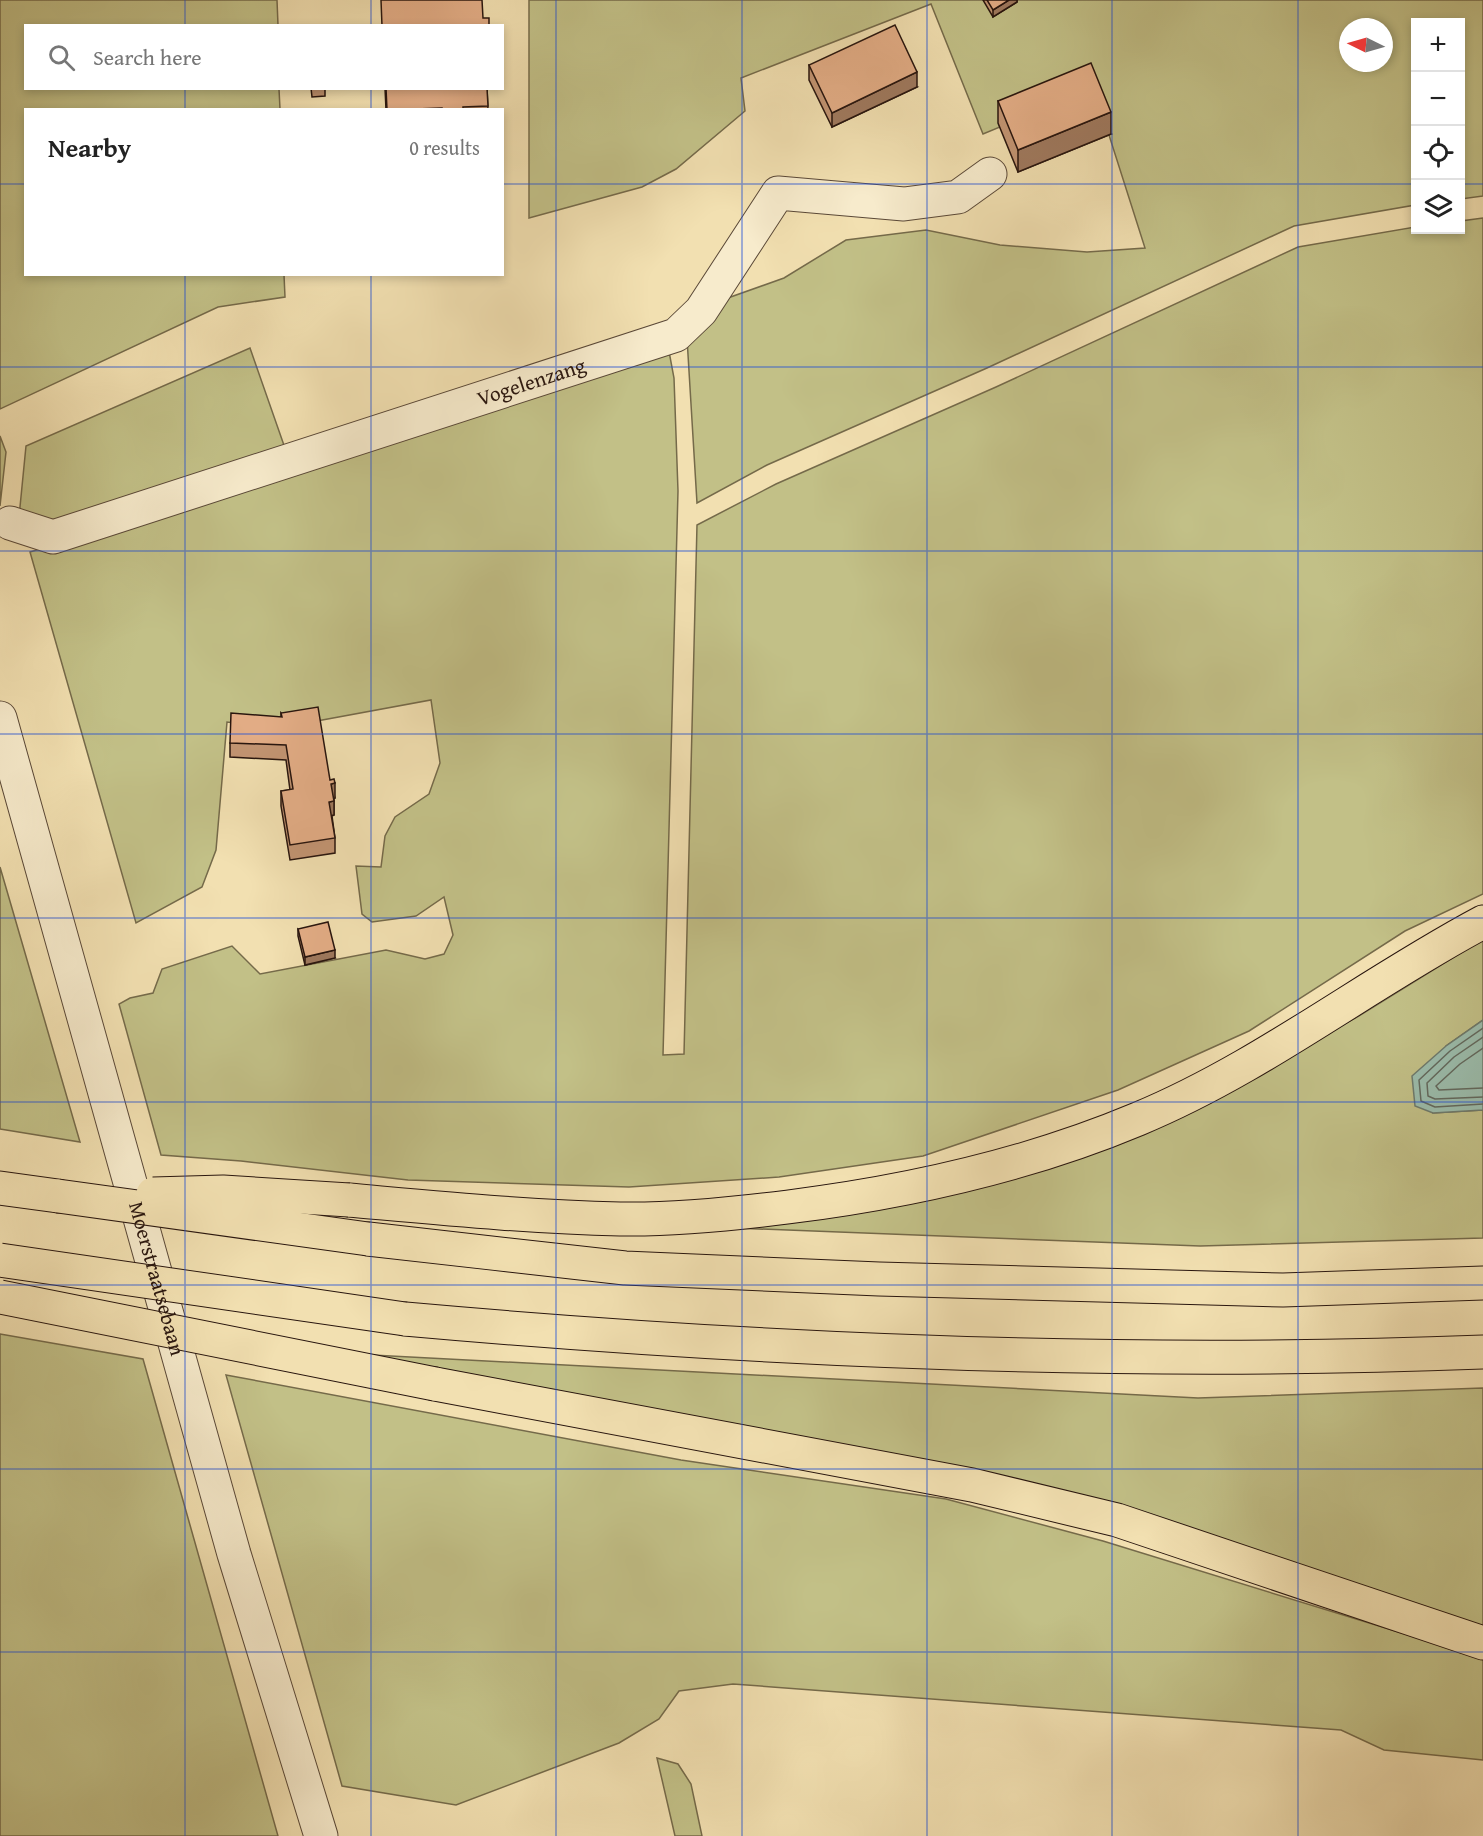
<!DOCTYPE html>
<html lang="en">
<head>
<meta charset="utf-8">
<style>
  body { margin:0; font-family:"Gentium Book Plus",serif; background:#f2f2f2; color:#222 }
  .controls { position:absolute; right:18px; top:18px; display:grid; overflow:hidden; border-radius:0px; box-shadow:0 3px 9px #0003 }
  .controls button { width:54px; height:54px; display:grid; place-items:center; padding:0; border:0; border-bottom:2px solid #e0e0e0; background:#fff; color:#222; font:30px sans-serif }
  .compass { position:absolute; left:1339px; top:18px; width:54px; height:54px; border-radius:50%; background:#fff; box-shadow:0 3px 9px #0003; rotate:275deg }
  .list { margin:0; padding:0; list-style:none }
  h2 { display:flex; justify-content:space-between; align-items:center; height:78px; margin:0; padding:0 24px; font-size:26px }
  h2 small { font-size:20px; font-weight:400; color:#767676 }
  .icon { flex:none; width:33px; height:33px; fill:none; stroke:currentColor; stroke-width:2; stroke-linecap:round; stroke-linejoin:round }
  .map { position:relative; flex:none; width:1483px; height:1836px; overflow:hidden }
  .search { position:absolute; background:#fff; box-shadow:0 3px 9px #0003; left:24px; top:24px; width:480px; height:66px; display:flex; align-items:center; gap:15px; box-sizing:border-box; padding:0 21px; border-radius:0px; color:#767676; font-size:22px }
  .panel { position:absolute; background:#fff; box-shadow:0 3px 9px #0003; left:24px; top:108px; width:480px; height:168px; border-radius:0px }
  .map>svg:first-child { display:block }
</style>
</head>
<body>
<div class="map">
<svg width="1483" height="1836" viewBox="0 0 1483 1836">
  <rect width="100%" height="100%" fill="#f2e0b1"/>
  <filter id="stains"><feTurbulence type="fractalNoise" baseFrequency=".00333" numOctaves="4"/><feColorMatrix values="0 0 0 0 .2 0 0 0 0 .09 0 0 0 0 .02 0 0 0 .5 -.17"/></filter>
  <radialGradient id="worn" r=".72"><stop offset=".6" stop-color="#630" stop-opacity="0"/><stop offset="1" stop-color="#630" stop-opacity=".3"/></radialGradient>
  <!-- green -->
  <g fill="#c2c087" stroke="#756a4a" stroke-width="1.5" fill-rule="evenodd">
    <polygon points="0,0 277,0 278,25 26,26 26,88 279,89 280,109 26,110 26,274 284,275 285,297 218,307 0,409"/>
    <path d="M529,0h954v196l-22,3 -1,-177h-44l-1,183 -121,21 -307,142 -220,97 -70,38 -10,-165 38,-39 59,-21 62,-38 80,-10 74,15 87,7 58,-4 -51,-160 -111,46 -52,-130 -190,74 4,33 -69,58 -34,18 -113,31zM1348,27h36v36h-36z"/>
    <polygon points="1483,218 1483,894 1405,931 1249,1031 1118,1090 923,1156 779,1177 629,1187 408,1180 241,1161 161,1155 119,1004 130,998 153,993 162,969 232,946 260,974 386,950 425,959 444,954 453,935 444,897 416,916 372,922 362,914 356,866 381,867 385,836 395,817 429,794 440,763 431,700 279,728 227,722 216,850 202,887 136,923 30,552 309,465 668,346 674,378 678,491 663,1055 684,1054 697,525 776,484 996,387 1298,247 1415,227 1416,230 1460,230 1461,221"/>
    <polygon points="250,348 286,451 44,525 19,517 26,446"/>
    <polygon points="0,436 6,452 0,506"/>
    <polygon points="0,867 80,1142 0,1129"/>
    <polygon points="1483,939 1483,1020 1446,1046 1433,1113 1483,1110 1483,1238 1200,1246 734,1228 1168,1119 1357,1017"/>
    <polygon points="0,1334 143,1359 278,1836 0,1836"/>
    <polygon points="315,1352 1198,1398 1483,1388 1483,1631 1104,1501"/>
    <polygon points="226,1375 681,1460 946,1499 1103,1541 1483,1658 1483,1760 1384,1750 1341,1730 733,1684 679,1691 659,1719 619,1743 456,1805 342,1786"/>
    <polygon points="657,1758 678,1764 691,1784 702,1836 675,1836"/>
  </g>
  <!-- water -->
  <polygon fill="#9bbdad" stroke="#6d7a6d" stroke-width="1.5" points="1483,1020 1483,1110 1433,1113 1415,1106 1412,1076 1446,1046"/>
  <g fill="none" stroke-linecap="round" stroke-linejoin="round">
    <!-- shore -->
    <g stroke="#62695e" stroke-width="1.5">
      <polyline points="1483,1028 1450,1051 1419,1080 1421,1101 1435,1107 1483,1104"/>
      <polyline points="1483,1037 1454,1057 1427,1083 1428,1096 1435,1099 1483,1097"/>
      <polyline points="1483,1048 1460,1064 1436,1086 1439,1090 1483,1088"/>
    </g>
    <defs>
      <g id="minor">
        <path id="s1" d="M10,523l43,14 623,-202 25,-24 77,-118 126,11 54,-7 32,-23"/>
        <path id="s2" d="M0,718l234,836 87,282"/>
      </g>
      <g id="highway">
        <polyline points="0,1188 58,1196"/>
        <path d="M349,1200c90,8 181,17 271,19 56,1 113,-5 168,-12 120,-15 238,-41 350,-88 123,-51 228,-135 345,-197"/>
        <polyline points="368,1239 625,1268 879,1279 1283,1290 1483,1283"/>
        <path d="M405,1319c358,32 719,47 1078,33"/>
        <polyline points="435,1384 972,1485 1117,1520 1483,1643"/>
      </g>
    </defs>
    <!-- minor casing -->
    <use href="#minor" stroke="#5a4837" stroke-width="35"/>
    <!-- highway casing -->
    <use href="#highway" stroke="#28150e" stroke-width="35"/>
    <!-- minor -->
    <use href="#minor" stroke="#f7ebcc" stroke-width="33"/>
    <!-- highway -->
    <use href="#highway" stroke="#f2e0b1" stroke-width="33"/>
    <defs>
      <g id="highway-bridge">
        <polyline points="153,1194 223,1192 349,1200"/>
        <polyline points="58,1196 368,1239"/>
        <polyline points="0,1260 405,1319"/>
        <polyline points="0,1297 435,1384"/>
      </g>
    </defs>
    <!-- highway-bridge casing -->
    <use href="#highway-bridge" stroke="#28150e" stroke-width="35" stroke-linecap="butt"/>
    <!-- highway-bridge -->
    <use href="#highway-bridge" stroke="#f2e0b1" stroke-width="33"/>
  </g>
  <!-- wall -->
  <g fill="#c39573" stroke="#28150e" stroke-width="1.5">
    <polygon points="983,0 1017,0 1017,2 993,17"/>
    <polygon points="809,65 917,87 832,127 809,80"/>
    <polygon points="311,88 325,88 325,96 312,97"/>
    <polygon points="385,88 487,88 488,110 386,110"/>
    <polygon points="998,101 1111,134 1018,172 998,123"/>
    <polygon points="281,713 330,780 335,798 334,799 334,815 332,816 335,838 335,853 290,860 281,806 281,791 290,790 286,760 230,757 230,743 281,717"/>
    <polygon points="298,929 335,958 305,965 298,936"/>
  </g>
  <!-- shaded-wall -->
  <g fill="#9f795e" stroke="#28150e" stroke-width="1.5">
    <polygon points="1009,0 1017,0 1017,2 993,17 993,10"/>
    <polygon points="917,72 917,87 832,127 832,113"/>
    <polygon points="1111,112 1111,134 1018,172 1018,150"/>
    <polygon points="335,783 335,798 331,799 331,784"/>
    <polygon points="334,801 334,815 329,816 329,802"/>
    <polygon points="335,950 335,958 305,965 305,957"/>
  </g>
  <!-- building -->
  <g fill="#e3ad86" stroke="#28150e" stroke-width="1.5">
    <polygon points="381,0 482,0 483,18 489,18 489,26 382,26"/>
    <polygon points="987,0 1009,0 993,10"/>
    <polygon points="895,25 917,72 832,113 809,65"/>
    <polygon points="1091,63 1111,112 1018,150 998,101"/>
    <polygon points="386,88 487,88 488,106 463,107 463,110 442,110 442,108 387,110"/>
    <polygon points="318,707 330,780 334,779 335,783 331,784 334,801 329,802 335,838 290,845 281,791 293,789 286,745 230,743 231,713 282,717 281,713"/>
    <polygon points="328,922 335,950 305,957 298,929"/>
  </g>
  <!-- grid -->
  <path fill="none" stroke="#1d4ed8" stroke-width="1.5" stroke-opacity="0.55" d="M185,0v26M371,0v26M556,0v1836M742,0v1836M927,0v1836M1112,0v1836M1298,0v1836M185,88v22M371,88v22M0,184h26M502,184h914M1460,184h23M185,274v1562M371,274v1562M0,367h1483M0,551h1483M0,734h1483M0,918h1483M0,1102h1483M0,1285h1483M0,1469h1483M0,1652h1483"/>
  <g text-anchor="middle" stroke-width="6" stroke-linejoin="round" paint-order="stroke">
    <!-- street labels -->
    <g font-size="21" fill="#28150e" stroke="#f7ebcc">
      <text dy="7" stroke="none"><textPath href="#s1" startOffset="548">Vogelenzang</textPath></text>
      <text dy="7" stroke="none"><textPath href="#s2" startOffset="582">Moerstraatsebaan</textPath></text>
    </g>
  </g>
  <rect width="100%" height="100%" filter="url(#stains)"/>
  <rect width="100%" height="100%" fill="url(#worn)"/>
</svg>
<div class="controls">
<button>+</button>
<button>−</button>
<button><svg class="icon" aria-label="locate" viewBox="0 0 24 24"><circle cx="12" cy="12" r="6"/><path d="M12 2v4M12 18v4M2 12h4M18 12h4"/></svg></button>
<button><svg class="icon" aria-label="layers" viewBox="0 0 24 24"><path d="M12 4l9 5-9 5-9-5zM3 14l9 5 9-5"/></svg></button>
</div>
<svg class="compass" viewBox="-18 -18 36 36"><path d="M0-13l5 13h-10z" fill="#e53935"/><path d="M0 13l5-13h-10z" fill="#767676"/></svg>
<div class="search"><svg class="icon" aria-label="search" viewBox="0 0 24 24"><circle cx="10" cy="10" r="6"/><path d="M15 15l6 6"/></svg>Search here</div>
<section class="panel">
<h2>Nearby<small>0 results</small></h2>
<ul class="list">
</ul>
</section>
</div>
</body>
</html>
